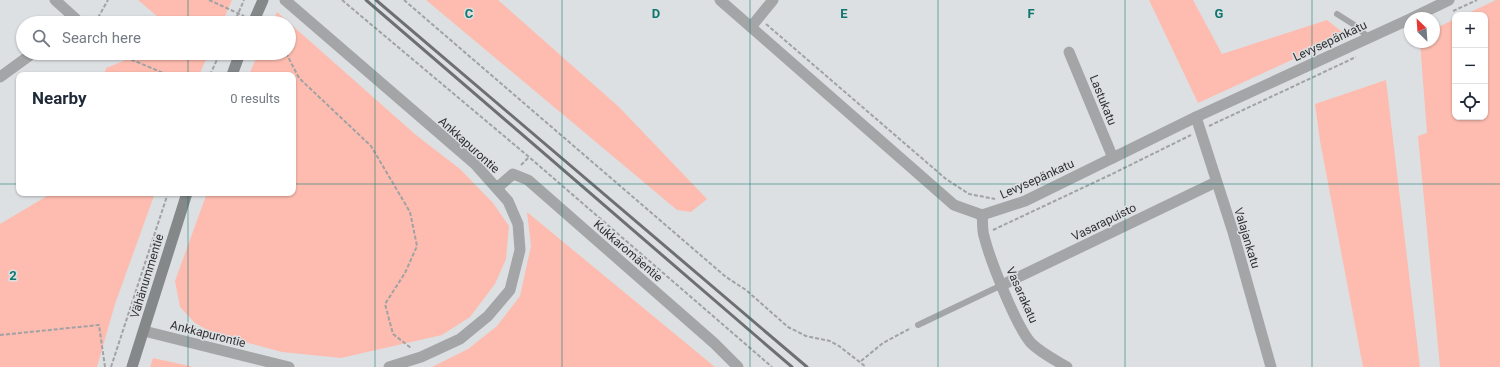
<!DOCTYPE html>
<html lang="en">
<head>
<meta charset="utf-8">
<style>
  body { margin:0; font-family:Roboto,sans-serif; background:#f2f2f3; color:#1f2937 }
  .controls { position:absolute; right:12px; top:12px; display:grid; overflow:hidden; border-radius:8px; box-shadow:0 1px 3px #0004 }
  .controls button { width:36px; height:36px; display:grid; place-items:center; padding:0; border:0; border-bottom:1px solid #e0e1e3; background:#fff; color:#1f2937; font:20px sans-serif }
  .compass { position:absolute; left:1404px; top:12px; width:36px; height:36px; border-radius:50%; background:#fff; box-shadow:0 1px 3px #0004; rotate:335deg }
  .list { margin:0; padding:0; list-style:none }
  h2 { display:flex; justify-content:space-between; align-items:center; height:52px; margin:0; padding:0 16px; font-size:17px }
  h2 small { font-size:13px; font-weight:400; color:#747a83 }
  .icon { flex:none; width:22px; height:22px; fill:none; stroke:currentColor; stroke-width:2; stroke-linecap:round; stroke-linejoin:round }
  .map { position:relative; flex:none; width:1500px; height:367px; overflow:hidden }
  .search { position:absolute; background:#fff; box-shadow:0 1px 3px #0004; left:16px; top:16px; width:280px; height:44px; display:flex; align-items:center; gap:10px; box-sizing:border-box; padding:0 14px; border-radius:22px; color:#747a83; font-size:15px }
  .panel { position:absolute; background:#fff; box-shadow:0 1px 3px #0004; left:16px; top:72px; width:280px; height:124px; border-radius:8px }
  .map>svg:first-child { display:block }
</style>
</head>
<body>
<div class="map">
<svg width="1500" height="367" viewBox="0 0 1500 367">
  <rect width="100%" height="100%" fill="#dde0e3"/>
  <!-- green -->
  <g fill="#fdbcaf">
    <polygon points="138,0 232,0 222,23 165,23"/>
    <polygon points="426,0 498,0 619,107 707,199 691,212 677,210"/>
    <polygon points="1149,0 1193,0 1222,54 1327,20 1346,35 1198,103"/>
    <polygon points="1496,0 1500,0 1500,367 1440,367 1418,136 1427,133 1420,42 1434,42 1434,29 1455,19 1455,117 1485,117 1485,15 1464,15"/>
    <polygon points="277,12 416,135 460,169 493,203 509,226 506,259 495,284 470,317 442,335 341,358 282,352 214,334 195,323 180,307 175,281 207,193 293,193 293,75 249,75 258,53 289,53 289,23 272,23"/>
    <polygon points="143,53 209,53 199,75 104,75 106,68"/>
    <polygon points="1386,80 1420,367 1363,367 1320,141 1315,104"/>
    <polygon points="52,193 155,193 115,304 97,367 0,367 0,224"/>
    <polygon points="527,212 715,367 432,367 468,349 497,326 520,296 531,246"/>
    <polygon points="153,358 194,367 150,367"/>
  </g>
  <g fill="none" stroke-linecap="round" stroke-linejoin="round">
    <!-- path -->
    <g stroke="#a0a2a4" stroke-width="2" stroke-dasharray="4 2" stroke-linecap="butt">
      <polyline points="209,0 244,16"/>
      <polyline points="342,0 529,157 772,367"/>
      <polyline points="404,0 726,277 746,290 788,327 806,336 830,341 839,346 866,367"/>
      <polyline points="1453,11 1477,0"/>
      <polyline points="95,23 108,0"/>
      <polyline points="766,24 946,179 969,194 995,199"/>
      <polyline points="121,53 130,59 168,75"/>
      <polyline points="286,53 299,78 371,146 410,212 417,246 405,273 385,304 393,334 411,348"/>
      <polyline points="210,75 220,53"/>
      <polyline points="1209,126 1356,57"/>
      <polyline points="521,165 529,157"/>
      <polyline points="993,230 1110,175 1191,135"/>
      <polyline points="0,335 99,325 105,367"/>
      <polyline points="861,361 883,343 911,328"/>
      <polyline points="111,367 168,193"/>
    </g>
    <!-- service -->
    <g stroke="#a3a5a6" stroke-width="6">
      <polyline points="1337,14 1356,26 1369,38"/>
      <polyline points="918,325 1002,285"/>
    </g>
    <!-- minor -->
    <g stroke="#a3a5a6" stroke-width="11">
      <polyline points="55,0 76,19 72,23"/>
      <polyline points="285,0 475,164 508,201 518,224 520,250 510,290 488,316 460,339 421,357 389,367"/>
      <polyline points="720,0 954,205 982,215 1025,201 1196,117 1410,19"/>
      <polyline points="1412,18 1449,0"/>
      <polyline points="751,27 773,0"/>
      <polyline points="1069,52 1113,158"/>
      <polyline points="0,77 33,53"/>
      <polyline points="1196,117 1233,232 1271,367"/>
      <polyline points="497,188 513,174 528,180 714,343 738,367"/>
      <path d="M982,215c1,7 0,15 2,21 6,24 32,90 47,107 10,10 24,17 36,24"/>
      <polyline points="1002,285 1216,182"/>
      <polyline points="144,331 289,367"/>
    </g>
    <!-- secondary -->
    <g stroke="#858889" stroke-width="11">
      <polyline points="232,75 240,53"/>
      <polyline points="132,367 187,193"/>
    </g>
    <!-- rail -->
    <g stroke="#6d6f71" stroke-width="3">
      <polyline points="366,0 792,367"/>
      <polyline points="376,0 807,367"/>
    </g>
    <!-- path-bridge -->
    <polyline stroke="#a0a2a4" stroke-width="2" stroke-dasharray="4 2" stroke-linecap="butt" points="234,23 244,0"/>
    <!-- secondary-bridge -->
    <polyline stroke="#858889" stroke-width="11" points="253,23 263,0"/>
  </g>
  <!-- grid -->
  <path fill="none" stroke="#0f766e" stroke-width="1" stroke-opacity="0.55" d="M188,0v23M375,0v367M562,0v367M750,0v367M938,0v367M1125,0v367M1312,0v367M188,53v22M0,184h19M293,184h1207M188,193v174"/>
  <g text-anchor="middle" stroke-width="3" stroke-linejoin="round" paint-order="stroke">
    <!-- street labels -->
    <g font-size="12" fill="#303132" stroke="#dde0e3">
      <text transform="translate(1330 41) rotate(-25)" y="4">Levysepänkatu</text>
      <text transform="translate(1103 100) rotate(68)" y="4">Lastukatu</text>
      <text transform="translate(469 145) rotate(42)" y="4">Ankkapurontie</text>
      <text transform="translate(1037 179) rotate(-24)" y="4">Levysepänkatu</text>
      <text transform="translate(1104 222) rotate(-26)" y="4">Vasarapuisto</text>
      <text transform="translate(1247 238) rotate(73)" y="4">Valajankatu</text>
      <text transform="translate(628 251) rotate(41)" y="4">Kukkaromäentie</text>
      <text transform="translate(147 276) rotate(-73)" y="4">Vähänummentie</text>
      <text transform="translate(1022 295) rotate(66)" y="4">Vasarakatu</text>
      <text transform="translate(208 334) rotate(14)" y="4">Ankkapurontie</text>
    </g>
  </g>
  <g font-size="13" text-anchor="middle" font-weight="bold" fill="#0f766e" stroke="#dde0e3" stroke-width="3" stroke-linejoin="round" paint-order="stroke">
    <text x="469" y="18">C</text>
    <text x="656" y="18">D</text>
    <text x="844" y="18">E</text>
    <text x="1031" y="18">F</text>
    <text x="1219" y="18">G</text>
    <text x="13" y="280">2</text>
  </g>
</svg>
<div class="controls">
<button>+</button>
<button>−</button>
<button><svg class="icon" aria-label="locate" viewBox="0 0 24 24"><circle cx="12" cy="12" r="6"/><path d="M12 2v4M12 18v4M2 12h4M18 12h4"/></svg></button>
</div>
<svg class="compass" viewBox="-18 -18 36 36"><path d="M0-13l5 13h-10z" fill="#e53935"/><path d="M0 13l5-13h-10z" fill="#747a83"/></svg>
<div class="search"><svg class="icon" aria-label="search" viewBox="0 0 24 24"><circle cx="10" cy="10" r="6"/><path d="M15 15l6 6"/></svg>Search here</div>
<section class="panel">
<h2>Nearby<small>0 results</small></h2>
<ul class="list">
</ul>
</section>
</div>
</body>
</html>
